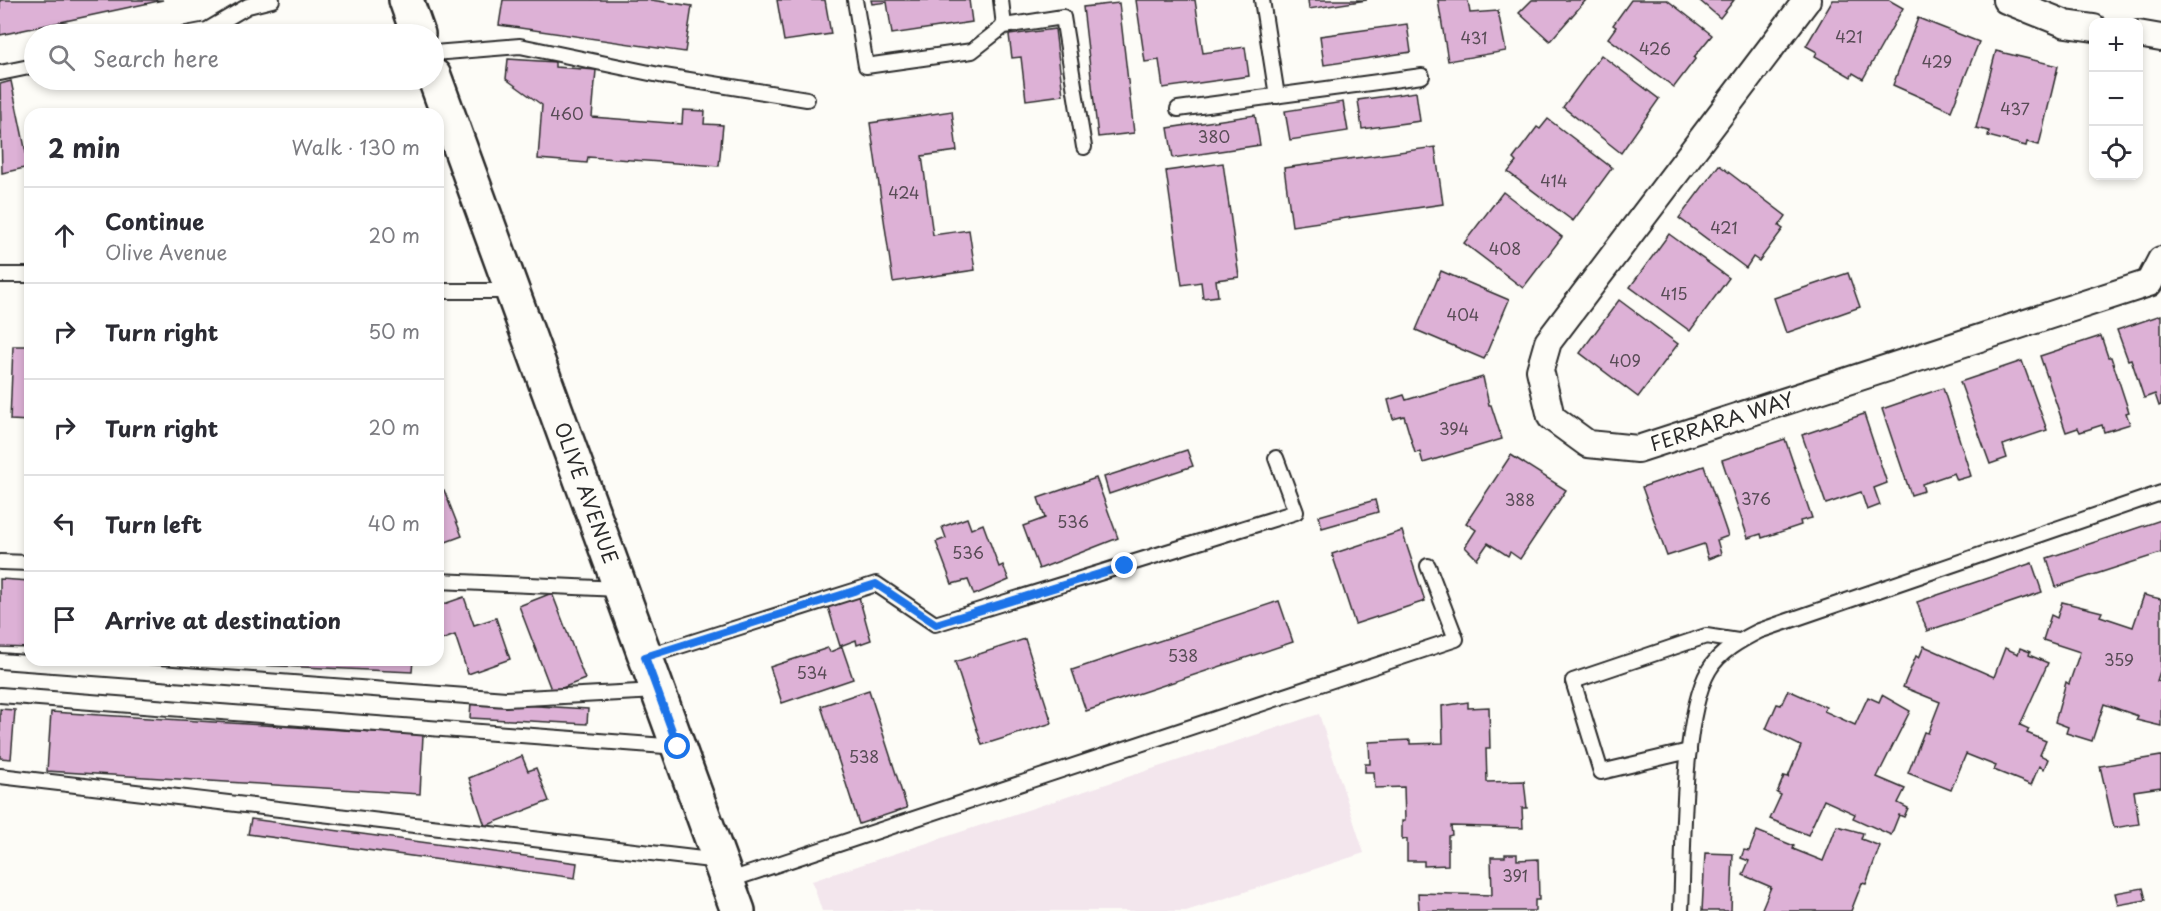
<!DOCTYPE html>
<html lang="en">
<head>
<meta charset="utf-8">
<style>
  body { margin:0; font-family:"Playpen Sans",sans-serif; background:#f2f2f3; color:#2b2b33 }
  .controls { position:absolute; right:18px; top:18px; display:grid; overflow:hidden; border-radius:12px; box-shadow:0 3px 9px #0003 }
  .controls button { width:54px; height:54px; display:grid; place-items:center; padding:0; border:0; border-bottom:2px solid #e1e1e2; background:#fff; color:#2b2b33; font:30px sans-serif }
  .stop { position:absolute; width:18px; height:18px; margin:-14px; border:4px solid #1a73e8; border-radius:50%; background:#fff }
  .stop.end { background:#1a73e8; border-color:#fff; box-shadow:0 2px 6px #0008 }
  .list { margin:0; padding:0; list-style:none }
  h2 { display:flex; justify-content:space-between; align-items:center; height:78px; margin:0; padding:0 24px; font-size:26px }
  h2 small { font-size:20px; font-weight:400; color:#7c7c81 }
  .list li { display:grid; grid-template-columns:39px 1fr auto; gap:18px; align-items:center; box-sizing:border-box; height:96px; padding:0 24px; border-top:2px solid #e1e1e2 }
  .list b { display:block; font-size:22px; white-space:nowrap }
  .list p { margin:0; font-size:20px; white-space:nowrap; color:#7c7c81 }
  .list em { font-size:20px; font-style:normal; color:#7c7c81 }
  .icon { flex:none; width:33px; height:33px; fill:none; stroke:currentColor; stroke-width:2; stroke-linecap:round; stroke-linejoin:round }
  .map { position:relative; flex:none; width:2161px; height:911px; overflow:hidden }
  .search { position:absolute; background:#fff; box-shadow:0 3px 9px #0003; left:24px; top:24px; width:420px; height:66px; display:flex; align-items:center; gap:15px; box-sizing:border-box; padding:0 21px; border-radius:33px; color:#7c7c81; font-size:22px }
  .panel { position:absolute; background:#fff; box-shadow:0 3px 9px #0003; left:24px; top:108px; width:420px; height:558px; border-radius:18px }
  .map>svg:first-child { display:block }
</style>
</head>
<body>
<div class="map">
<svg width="2161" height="911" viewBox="0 0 2161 911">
  <rect width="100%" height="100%" fill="#fdfcf7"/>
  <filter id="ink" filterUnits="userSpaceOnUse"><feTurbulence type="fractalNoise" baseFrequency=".0167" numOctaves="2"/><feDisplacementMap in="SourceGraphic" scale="12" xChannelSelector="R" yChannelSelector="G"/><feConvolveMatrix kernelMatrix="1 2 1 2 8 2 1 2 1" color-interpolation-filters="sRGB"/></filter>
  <g filter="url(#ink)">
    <!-- built -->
    <polygon fill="#f3e6ed" points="1319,714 1364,853 1186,911 822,911 812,881"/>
    <!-- building -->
    <g fill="#ddb1d6" stroke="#2b2b2b" stroke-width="1.5">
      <polygon points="0,0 163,0 0,35"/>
      <polygon points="503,0 651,0 692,6 685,52 499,25"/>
      <polygon points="777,0 825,0 831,34 784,41"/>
      <polygon points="871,0 969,0 972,22 892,34 887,2 872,4"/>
      <polygon points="1136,0 1195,0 1203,53 1245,47 1249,76 1163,88 1159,60 1145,62"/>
      <polygon points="1308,0 1367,0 1309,9"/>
      <polygon points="1438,0 1468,0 1470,13 1498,11 1506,51 1448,61"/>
      <polygon points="1532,0 1586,0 1550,41 1519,13"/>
      <polygon points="1631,0 1667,0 1712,35 1694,57 1696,58 1674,87 1608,38 1616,27 1613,25"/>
      <polygon points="1699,0 1734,0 1720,18"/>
      <polygon points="1833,0 1889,0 1903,8 1863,79 1853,73 1851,77 1815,56 1817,52 1806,46"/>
      <polygon points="1119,3 1134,133 1098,137 1083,7"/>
      <polygon points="1918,18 1979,42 1951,111 1893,85"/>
      <polygon points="1407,24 1411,52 1324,65 1320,36"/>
      <polygon points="1055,29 1063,95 1026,100 1021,57 1012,58 1009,35"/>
      <polygon points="1996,51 2058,66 2039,145 2027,142 2026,146 1988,136 1989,131 1976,128"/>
      <polygon points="1601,55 1659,99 1621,153 1563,107"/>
      <polygon points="508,59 555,62 555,67 596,70 592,117 682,124 683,110 705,111 704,124 723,125 719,166 588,157 587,163 538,159 542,105 506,79"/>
      <polygon points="11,81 29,167 2,173 0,84"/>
      <polygon points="1416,92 1420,121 1362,129 1358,100"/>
      <polygon points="1343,102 1348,131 1290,140 1285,111"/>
      <polygon points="952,111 957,151 922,156 933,235 969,230 975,270 893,282 870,123"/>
      <polygon points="1255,115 1260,145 1173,158 1168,128"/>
      <polygon points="1548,119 1612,168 1573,221 1508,172 1516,162 1513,159 1537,127 1540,129"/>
      <polygon points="1435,147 1443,204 1292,226 1284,168"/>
      <polygon points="1223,163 1239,277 1216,280 1218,296 1203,298 1201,282 1182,285 1166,171"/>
      <polygon points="1719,165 1786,216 1779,226 1783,229 1759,261 1753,257 1746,268 1679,218"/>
      <polygon points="1503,192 1562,237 1523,288 1464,243"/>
      <polygon points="1669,234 1729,278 1690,331 1630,287"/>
      <polygon points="1441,271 1509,300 1484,359 1416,330"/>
      <polygon points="1848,273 1860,307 1786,333 1774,298"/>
      <polygon points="1619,300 1678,344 1638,397 1580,353"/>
      <polygon points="2161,315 2161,405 2159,406 2155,394 2144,398 2131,359 2128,360 2117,330"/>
      <polygon points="2101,336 2108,357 2111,357 2129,412 2126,413 2130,424 2104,432 2102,425 2080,432 2078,428 2066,432 2040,356"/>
      <polygon points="13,346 30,346 30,421 10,420"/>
      <polygon points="2022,361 2047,430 2003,445 2007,458 1990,464 1960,382"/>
      <polygon points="1483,377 1489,405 1491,405 1502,439 1423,463 1420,452 1415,453 1404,416 1393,419 1388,400 1404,395 1406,400"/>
      <polygon points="1943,388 1971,476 1957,480 1954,473 1922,484 1924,491 1911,495 1882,409"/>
      <polygon points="1864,414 1887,483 1874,488 1880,505 1867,510 1861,492 1826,504 1802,435"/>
      <polygon points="1785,439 1812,518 1800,521 1801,525 1762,538 1761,534 1748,538 1722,460"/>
      <polygon points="1187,450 1193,466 1109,494 1104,477"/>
      <polygon points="1511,455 1566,490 1520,559 1510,552 1508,556 1488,543 1477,559 1465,547 1476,530 1466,523"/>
      <polygon points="1704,466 1728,536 1717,540 1721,554 1708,559 1704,544 1667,556 1642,487"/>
      <polygon points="1096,478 1118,538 1039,569 1023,526 1045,518 1038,498"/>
      <polygon points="444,490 462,536 438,545 438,493"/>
      <polygon points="1375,500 1378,512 1322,528 1319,516"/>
      <polygon points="967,518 971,529 983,524 999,567 1003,565 1009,580 974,595 968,580 952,584 936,542 946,538 942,527"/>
      <polygon points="2161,520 2161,553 2056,587 2047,558"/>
      <polygon points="1402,531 1425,601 1355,624 1332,554"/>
      <polygon points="2032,563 2042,592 1927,631 1917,602"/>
      <polygon points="0,579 30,581 30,648 0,647"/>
      <polygon points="552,593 585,679 552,692 519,606"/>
      <polygon points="2144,595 2161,599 2161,668 2157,681 2161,682 2161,726 2136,720 2138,716 2104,704 2092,741 2066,733 2068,727 2055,722 2066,682 2069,684 2080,652 2043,640 2051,615 2057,618 2062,602 2102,612 2100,616 2133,627"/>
      <polygon points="464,597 474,625 496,618 510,659 468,674 455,635 439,641 438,606"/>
      <polygon points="859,597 871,640 857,645 856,640 840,646 828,607"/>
      <polygon points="1279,601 1293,642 1086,711 1072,670"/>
      <polygon points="1025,639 1052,723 982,745 955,662"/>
      <polygon points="1924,646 1994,677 2005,648 2018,654 2020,648 2030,652 2029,655 2048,663 2020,725 2029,729 2027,733 2046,741 2040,755 2048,759 2044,769 2039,766 2031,785 1994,770 1996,766 1966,754 1951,790 1908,773 1924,732 1928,733 1940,702 1903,687 1916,656 1919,658"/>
      <polygon points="842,647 853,679 782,703 770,667 828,648 830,652"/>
      <polygon points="147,660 413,660 412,672"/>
      <polygon points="869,690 907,808 859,824 821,706"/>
      <polygon points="1788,690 1826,707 1824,711 1855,725 1868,697 1879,702 1882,695 1910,711 1877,777 1905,789 1898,803 1908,808 1904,817 1899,815 1891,835 1853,818 1855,814 1824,800 1808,835 1770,819 1781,795 1777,793 1784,776 1788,777 1801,746 1766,729 1777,704 1781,705"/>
      <polygon points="471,702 588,709 587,724 470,718"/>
      <polygon points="1468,702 1468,708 1489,707 1490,749 1486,749 1487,782 1524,781 1527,808 1522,808 1523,828 1451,826 1452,835 1448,836 1448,865 1424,866 1424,861 1407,861 1407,839 1402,840 1402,821 1405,821 1404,787 1375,788 1374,772 1365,772 1365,764 1370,764 1369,742 1410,740 1410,744 1443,743 1442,706"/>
      <polygon points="0,709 15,710 11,759 0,758"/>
      <polygon points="51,712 423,735 420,794 47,771"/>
      <polygon points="522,756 528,771 536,768 549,801 485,826 469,778"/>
      <polygon points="2161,756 2161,787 2134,791 2139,824 2114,828 2100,766"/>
      <polygon points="251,819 577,863 575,878 248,834"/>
      <polygon points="1837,826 1863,833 1861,839 1880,846 1866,884 1862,883 1851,911 1761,911 1771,887 1743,875 1749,861 1741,858 1744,850 1749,851 1757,831 1794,846 1793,849 1823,861"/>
      <polygon points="1705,853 1733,854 1731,911 1702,911"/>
      <polygon points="1505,854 1517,854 1517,860 1538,859 1539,900 1535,900 1535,911 1419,911 1418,893 1492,895 1491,857 1505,857"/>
      <polygon points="2143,888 2146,900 2118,905 2115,893"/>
    </g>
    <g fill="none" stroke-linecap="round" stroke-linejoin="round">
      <defs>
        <g id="lane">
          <polyline points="855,0 866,66 972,51 1004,26 1063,17 1084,147"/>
          <polyline points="1001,0 1004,26"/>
          <polyline points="1262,0 1277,96"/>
          <polyline points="186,34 207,30 248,6 272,0"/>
          <polyline points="434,53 520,46 664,76 807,99"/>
          <polyline points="0,73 34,66"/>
          <polyline points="1178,109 1422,76"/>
          <polyline points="0,275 30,275"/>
          <polyline points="438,291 511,291"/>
          <polyline points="0,562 30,563"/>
          <polyline points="438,581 620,589"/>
          <polyline points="645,657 876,584 935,624 1296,512 1276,458"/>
          <polyline points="0,661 506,699 657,691"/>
          <polyline points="0,695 678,747"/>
          <polyline points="1689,751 1601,772 1573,681 1706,636 1738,641"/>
          <polyline points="0,776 719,861"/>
          <polyline points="727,881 1456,639 1428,566"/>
          <path d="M1681,911c3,-58 0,-194 28,-241 10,-18 32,-30 50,-39l402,-138"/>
        </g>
        <g id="street">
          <polyline points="1807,0 1548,342 1540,370 1551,417 1588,444 1638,449 2149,283 2161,260"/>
          <polyline points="2006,0 2066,24 2094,28"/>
          <polyline points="2138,34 2161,38"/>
        </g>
        <g id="secondary">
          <polyline points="406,0 418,34"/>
          <polyline points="434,76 738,911"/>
        </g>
      </defs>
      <!-- lane casing -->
      <use href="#lane" stroke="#2b2b2b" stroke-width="18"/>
      <!-- street casing -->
      <use href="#street" stroke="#2b2b2b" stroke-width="30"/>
      <!-- secondary casing -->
      <use href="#secondary" stroke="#2b2b2b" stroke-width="38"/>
      <!-- lane -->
      <use href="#lane" stroke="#fdfcf7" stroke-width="14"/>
      <!-- street -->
      <use href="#street" stroke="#fdfcf7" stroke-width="26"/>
      <!-- secondary -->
      <use href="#secondary" stroke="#fdfcf7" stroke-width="33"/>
    </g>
  </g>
  <g fill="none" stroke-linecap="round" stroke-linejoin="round" filter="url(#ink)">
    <!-- route -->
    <polyline stroke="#1a73e8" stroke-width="8" points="678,747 645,657 876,584 936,624 1125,566"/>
  </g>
  <g text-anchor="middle" stroke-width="4.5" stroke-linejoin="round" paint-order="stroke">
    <!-- number labels -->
    <g font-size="16" fill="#584c56">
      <text x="1849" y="43">421</text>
      <text x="1474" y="44">431</text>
      <text x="1655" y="55">426</text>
      <text x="1937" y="68">429</text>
      <text x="2015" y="115">437</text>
      <text x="567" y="120">460</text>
      <text x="1214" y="143">380</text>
      <text x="1554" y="187">414</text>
      <text x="904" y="199">424</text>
      <text x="1724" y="234">421</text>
      <text x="1505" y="255">408</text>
      <text x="1674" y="300">415</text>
      <text x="1463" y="321">404</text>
      <text x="1625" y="367">409</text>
      <text x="1454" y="435">394</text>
      <text x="1756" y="505">376</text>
      <text x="1520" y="506">388</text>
      <text x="1073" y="528">536</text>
      <text x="968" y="559">536</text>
      <text x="1183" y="662">538</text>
      <text x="2119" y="666">359</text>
      <text x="812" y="679">534</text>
      <text x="864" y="763">538</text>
      <text x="1515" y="882">391</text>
    </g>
    <!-- street labels -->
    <g font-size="20" fill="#2b2b2b" stroke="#fdfcf7">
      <text transform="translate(1722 422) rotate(-18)" y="7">FERRARA WAY</text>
      <text transform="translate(586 493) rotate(70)" y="7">OLIVE AVENUE</text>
    </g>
  </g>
</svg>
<div class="controls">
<button>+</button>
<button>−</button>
<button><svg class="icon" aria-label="locate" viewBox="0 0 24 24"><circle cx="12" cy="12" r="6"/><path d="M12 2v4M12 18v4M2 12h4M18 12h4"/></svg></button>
</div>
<div class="stop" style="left:678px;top:747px"></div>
<div class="stop end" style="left:1125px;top:566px"></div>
<div class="search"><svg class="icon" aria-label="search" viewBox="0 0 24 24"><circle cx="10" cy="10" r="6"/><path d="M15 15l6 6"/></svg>Search here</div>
<section class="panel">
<h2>2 min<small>Walk · 130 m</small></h2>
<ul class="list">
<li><svg class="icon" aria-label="ahead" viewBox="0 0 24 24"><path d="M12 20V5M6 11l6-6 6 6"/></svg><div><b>Continue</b><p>Olive Avenue</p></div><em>20 m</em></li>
<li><svg class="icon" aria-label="right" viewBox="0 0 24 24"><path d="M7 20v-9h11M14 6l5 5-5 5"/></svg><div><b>Turn right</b></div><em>50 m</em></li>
<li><svg class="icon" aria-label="right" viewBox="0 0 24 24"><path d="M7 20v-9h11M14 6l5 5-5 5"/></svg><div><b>Turn right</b></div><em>20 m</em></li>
<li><svg class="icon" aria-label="left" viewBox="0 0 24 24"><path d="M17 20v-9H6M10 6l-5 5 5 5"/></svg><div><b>Turn left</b></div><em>40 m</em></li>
<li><svg class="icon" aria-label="arrive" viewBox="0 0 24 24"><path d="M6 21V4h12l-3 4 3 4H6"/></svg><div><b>Arrive at destination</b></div></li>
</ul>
</section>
</div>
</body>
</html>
